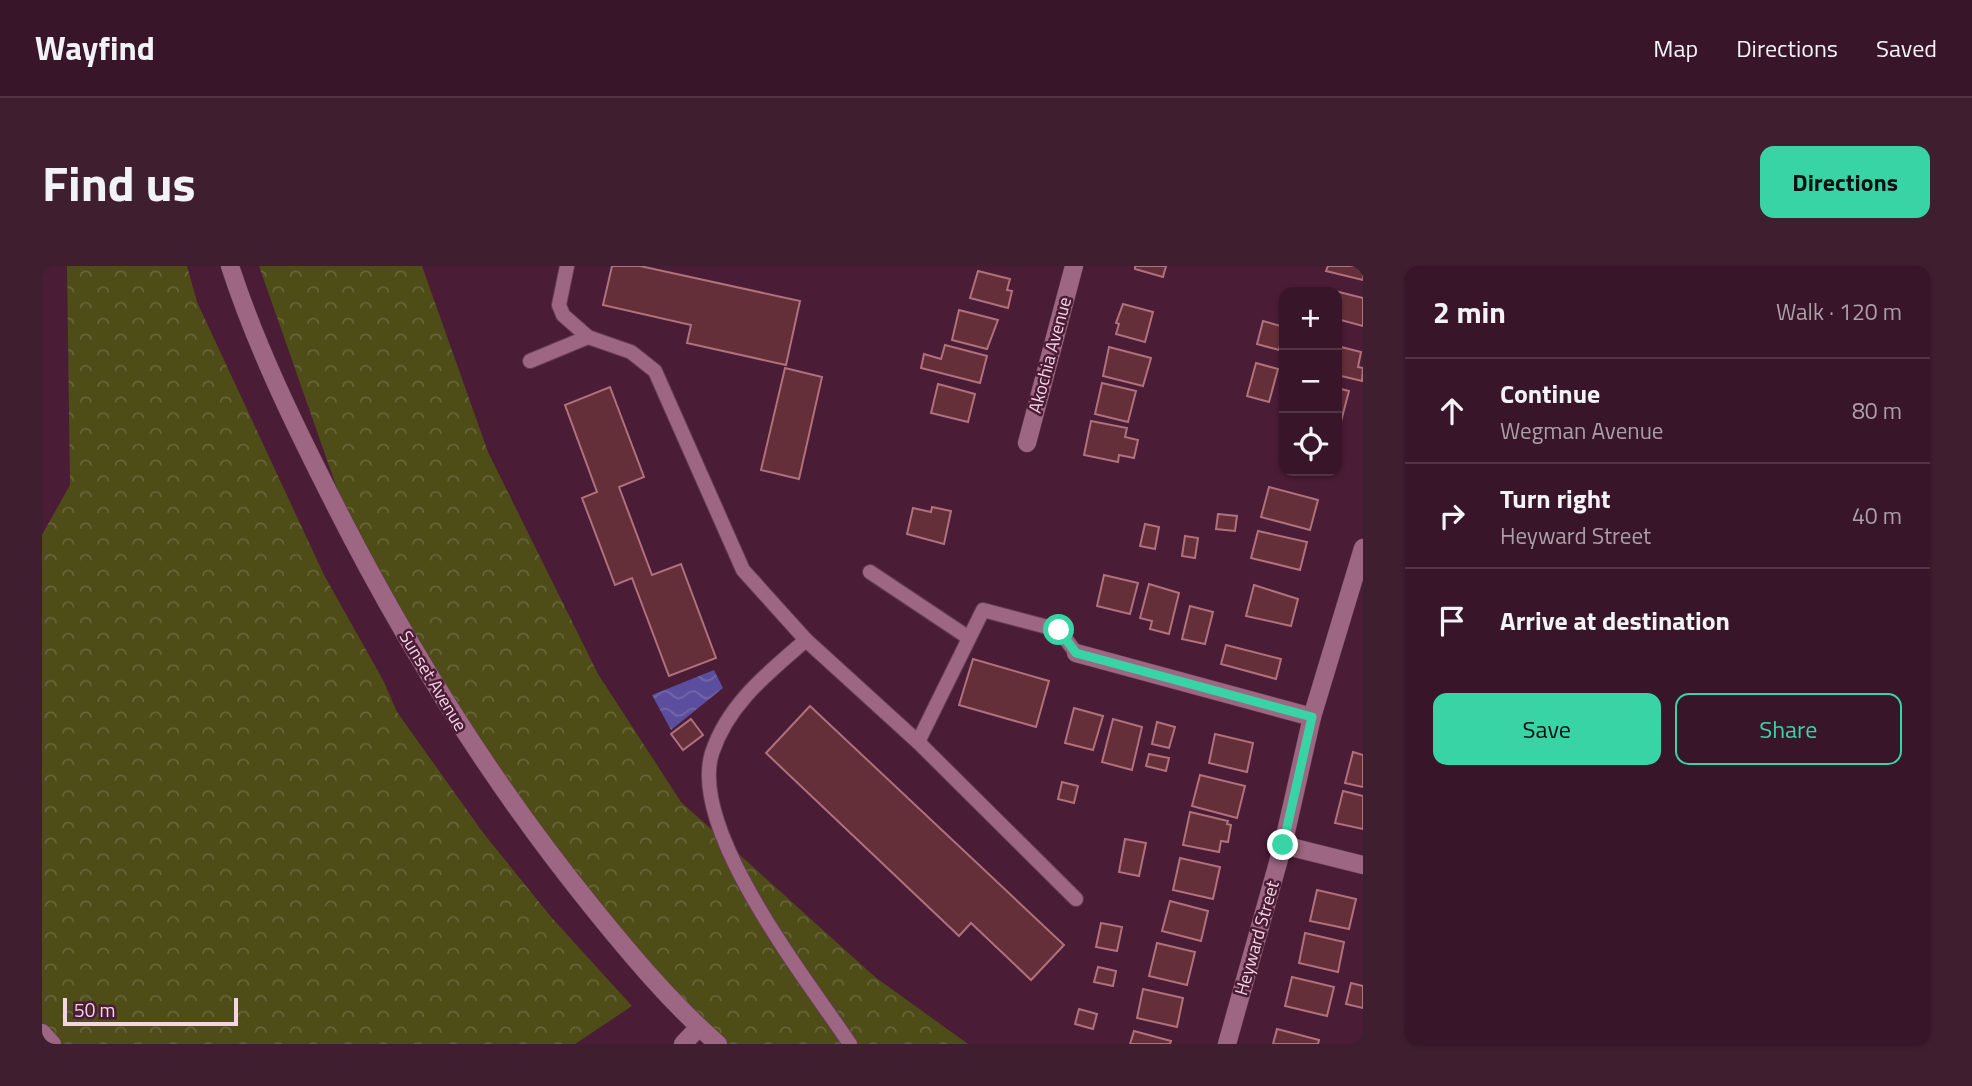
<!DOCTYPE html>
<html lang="en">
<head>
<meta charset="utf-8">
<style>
  body { margin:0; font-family:"Titillium Web",sans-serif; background:#3f1e30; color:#f1f3f6 }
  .controls { position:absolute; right:21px; top:21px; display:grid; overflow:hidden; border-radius:14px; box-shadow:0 2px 5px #0004 }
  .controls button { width:63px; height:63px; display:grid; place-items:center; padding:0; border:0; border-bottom:2px solid #523445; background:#381528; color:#f1f3f6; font:35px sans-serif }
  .scale { position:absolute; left:21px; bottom:18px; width:175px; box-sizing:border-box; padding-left:7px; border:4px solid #f5d5e4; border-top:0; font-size:19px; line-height:24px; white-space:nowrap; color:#f5d5e4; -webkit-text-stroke:5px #4b1c36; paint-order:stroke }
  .stop { position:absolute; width:21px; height:21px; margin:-16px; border:5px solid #38d4a6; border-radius:50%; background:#fff }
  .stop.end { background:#38d4a6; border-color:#fff; box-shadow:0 2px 7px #0008 }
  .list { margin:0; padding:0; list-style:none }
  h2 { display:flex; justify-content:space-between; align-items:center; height:91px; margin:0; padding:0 28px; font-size:30px }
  h2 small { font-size:23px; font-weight:400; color:#ab9fa8 }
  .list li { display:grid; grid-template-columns:46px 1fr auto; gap:21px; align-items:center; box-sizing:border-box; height:105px; padding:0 28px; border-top:2px solid #523445 }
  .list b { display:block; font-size:26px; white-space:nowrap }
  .list p { margin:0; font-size:23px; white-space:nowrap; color:#ab9fa8 }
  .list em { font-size:23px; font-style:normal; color:#ab9fa8 }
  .actions { display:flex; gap:14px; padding:21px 28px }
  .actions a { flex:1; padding:16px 0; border:2px solid #38d4a6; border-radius:14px; text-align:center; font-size:24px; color:#38d4a6 }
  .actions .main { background:#38d4a6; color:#111 }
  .icon { flex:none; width:38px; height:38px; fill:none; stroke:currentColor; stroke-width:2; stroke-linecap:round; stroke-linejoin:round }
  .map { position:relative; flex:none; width:1321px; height:778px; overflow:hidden; border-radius:14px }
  header { display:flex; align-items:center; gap:42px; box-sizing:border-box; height:98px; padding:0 35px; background:#381528; border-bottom:2px solid #523445 }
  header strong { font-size:33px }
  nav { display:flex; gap:38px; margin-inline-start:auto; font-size:24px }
  .intro { display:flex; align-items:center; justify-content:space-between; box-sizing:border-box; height:168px; padding:0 42px }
  h1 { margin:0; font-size:49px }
  .button { padding:18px 32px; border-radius:14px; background:#38d4a6; color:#111; font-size:24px; font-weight:700 }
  main { display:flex; gap:42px; padding:0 42px }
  aside { flex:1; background:#381528; border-radius:14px; box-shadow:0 2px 5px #0004 }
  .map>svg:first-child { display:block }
</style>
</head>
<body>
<header>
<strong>Wayfind</strong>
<nav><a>Map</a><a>Directions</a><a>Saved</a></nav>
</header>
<div class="intro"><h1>Find us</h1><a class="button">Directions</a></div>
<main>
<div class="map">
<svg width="1321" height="778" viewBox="0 0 1321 778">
  <defs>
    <pattern id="forest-crowns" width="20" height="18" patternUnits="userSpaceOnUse" patternTransform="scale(1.75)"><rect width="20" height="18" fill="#4e4c17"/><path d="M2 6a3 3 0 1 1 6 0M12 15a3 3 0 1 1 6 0" fill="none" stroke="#686539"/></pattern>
    <pattern id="water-waves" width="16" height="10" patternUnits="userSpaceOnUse" patternTransform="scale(1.75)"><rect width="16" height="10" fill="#5b4e9e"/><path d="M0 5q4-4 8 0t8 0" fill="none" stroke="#7367ab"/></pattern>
  </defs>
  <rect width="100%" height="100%" fill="#4b1c36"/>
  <!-- forest -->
  <g fill="url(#forest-crowns)">
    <polygon points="25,0 145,0 155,36 282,309 341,414 355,446 442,568 510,652 590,740 533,778 0,778 0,269 28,219"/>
    <polygon points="217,0 380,0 446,186 556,408 639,536 833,711 926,778 676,778 509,589 318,288"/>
  </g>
  <!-- water -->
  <polygon fill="url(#water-waves)" points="672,404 681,422 629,464 610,429"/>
  <!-- building -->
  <g fill="#652f3a" stroke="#af717c" stroke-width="2">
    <polygon points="570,0 598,0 758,35 744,99 645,77 649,59 561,39"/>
    <polygon points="1093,0 1124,0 1121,11 1093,3"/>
    <polygon points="1286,0 1321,0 1321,14 1284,5"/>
    <polygon points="936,5 968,13 965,24 970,25 966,42 928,32"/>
    <polygon points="1289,24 1321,32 1321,60 1295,53 1295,26"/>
    <polygon points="1081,38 1111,46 1103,76 1074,68 1077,58 1074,57"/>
    <polygon points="917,44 956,54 945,83 910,74"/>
    <polygon points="1221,55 1242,61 1237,84 1215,78"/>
    <polygon points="903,79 945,90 938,117 879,102 882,88 899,93"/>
    <polygon points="1295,80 1319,86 1316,101 1321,102 1320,115 1295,109"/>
    <polygon points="1067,81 1109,92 1101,120 1061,110"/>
    <polygon points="1214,97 1236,103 1227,136 1205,130"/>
    <polygon points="743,102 780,111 757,213 719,204"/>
    <polygon points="1060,117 1094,125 1086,156 1053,148"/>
    <polygon points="896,118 933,128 926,156 889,147"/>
    <polygon points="568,121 602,211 577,221 610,309 639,298 674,392 627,410 590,312 573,319 540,232 555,226 523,139"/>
    <polygon points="1295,122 1307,125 1298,159 1295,159"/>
    <polygon points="1049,155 1085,162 1083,171 1096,174 1092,192 1077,189 1076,196 1042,189"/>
    <polygon points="1227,221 1276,234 1268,264 1219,251"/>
    <polygon points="890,241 909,245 902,278 865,268 871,242 889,246"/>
    <polygon points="1176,248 1195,250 1193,265 1174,263"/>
    <polygon points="1103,258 1117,261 1113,283 1098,280"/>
    <polygon points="1216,265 1265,276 1258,304 1209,292"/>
    <polygon points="1143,270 1156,272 1153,292 1140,290"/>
    <polygon points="1062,309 1096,317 1088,348 1055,340"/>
    <polygon points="1107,318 1137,327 1127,368 1108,363 1110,355 1098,352"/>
    <polygon points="1212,319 1256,333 1249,360 1204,350"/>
    <polygon points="1148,340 1171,346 1163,378 1140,373"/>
    <polygon points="1184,379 1239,393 1234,413 1179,398"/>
    <polygon points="931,393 1007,415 994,461 917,439"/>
    <polygon points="768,440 1022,679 989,714 929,657 917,670 724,487"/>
    <polygon points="1032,442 1061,450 1051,484 1023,477"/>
    <polygon points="649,453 661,469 641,484 629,468"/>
    <polygon points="1071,453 1100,461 1090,504 1060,496"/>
    <polygon points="1115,456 1133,461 1127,482 1110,478"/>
    <polygon points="1173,468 1211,477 1205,506 1167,497"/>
    <polygon points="1311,486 1321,489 1321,521 1303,517"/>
    <polygon points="1107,488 1127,492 1124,505 1104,500"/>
    <polygon points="1158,509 1203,520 1195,552 1150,540"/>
    <polygon points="1020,516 1036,520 1032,537 1016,533"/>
    <polygon points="1301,525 1321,530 1321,563 1293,557"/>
    <polygon points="1148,546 1186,555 1185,558 1189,559 1186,576 1179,575 1177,586 1141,579"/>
    <polygon points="1083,573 1104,577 1097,610 1077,606"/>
    <polygon points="1138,592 1178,601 1171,633 1131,624"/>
    <polygon points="1275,624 1314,633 1307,663 1268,655"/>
    <polygon points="1128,635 1166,645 1159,675 1120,665"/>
    <polygon points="1059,657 1080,661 1075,685 1054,681"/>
    <polygon points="1263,667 1302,676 1296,706 1257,697"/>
    <polygon points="1115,677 1153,686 1145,719 1107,710"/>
    <polygon points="1056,701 1074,705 1071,720 1052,716"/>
    <polygon points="1250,711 1292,721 1285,750 1243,740"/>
    <polygon points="1309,717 1321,720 1321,742 1304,738"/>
    <polygon points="1101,723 1141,732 1135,761 1095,752"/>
    <polygon points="1037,743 1055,748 1051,763 1033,758"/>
    <polygon points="1235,763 1277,774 1276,778 1231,778"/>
    <polygon points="1092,765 1129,775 1128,778 1088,778"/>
  </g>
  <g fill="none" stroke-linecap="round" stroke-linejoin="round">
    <defs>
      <g id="lane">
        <polyline points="525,0 517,39 521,49 546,71 589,86 613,105 701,304 764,374 876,476 1034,633"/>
        <polyline points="488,95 546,71"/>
        <polyline points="828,306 927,372"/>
        <path d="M764,374c-38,33 -78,64 -94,113 -24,77 96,228 138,291"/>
        <polyline points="876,476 941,344 1017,364 1034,387"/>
      </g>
      <g id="street">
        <polyline points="985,177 1032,0"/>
        <polyline points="1034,387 1270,451"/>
        <polyline points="1241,579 1321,599"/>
        <polyline points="0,767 10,778"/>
        <polyline points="641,778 657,761"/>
        <polyline points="1185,778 1241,579 1270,451 1321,282"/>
      </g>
      <path id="secondary" d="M188,0c26,80 64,158 102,233 73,145 158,282 261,409 38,47 79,96 125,136"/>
    </defs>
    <!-- lane casing -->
    <use href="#lane" stroke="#663d55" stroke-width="16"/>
    <!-- street casing -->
    <use href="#street" stroke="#663d55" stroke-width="19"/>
    <!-- secondary casing -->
    <use href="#secondary" stroke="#663d55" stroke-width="19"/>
    <!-- lane -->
    <use href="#lane" stroke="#9d6682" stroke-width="14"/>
    <!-- street -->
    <use href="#street" stroke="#9d6682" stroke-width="18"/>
    <!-- secondary -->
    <use href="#secondary" stroke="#9d6682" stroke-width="18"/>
  </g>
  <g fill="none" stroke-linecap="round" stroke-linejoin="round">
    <!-- route -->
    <polyline stroke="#38d4a6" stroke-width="9" points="1017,364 1034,387 1270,451 1241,579"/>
  </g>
  <g text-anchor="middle" stroke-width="5" stroke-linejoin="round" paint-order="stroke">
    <!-- street labels -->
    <g font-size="18" fill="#f5d5e4" stroke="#4b1c36">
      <text transform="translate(1008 89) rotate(-75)" y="6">Akochia Avenue</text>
      <text transform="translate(391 415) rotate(59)" y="6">Sunset Avenue</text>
      <text transform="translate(1215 672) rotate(-74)" y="6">Heyward Street</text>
    </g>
  </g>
</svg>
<div class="controls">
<button>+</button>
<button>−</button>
<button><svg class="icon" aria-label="locate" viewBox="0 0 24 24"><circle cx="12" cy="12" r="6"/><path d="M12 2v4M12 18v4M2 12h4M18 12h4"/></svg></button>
</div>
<div class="scale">50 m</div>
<div class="stop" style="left:1017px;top:364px"></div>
<div class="stop end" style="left:1241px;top:579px"></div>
</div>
<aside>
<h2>2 min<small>Walk · 120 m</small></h2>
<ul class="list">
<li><svg class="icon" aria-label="ahead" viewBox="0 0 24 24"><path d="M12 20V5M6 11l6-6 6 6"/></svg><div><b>Continue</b><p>Wegman Avenue</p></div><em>80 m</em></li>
<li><svg class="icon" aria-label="right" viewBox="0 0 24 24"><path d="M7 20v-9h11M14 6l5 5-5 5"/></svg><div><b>Turn right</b><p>Heyward Street</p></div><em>40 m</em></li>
<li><svg class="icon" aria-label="arrive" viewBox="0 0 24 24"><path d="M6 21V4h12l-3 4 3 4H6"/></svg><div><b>Arrive at destination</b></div></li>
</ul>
<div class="actions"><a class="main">Save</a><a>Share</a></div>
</aside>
</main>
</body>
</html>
